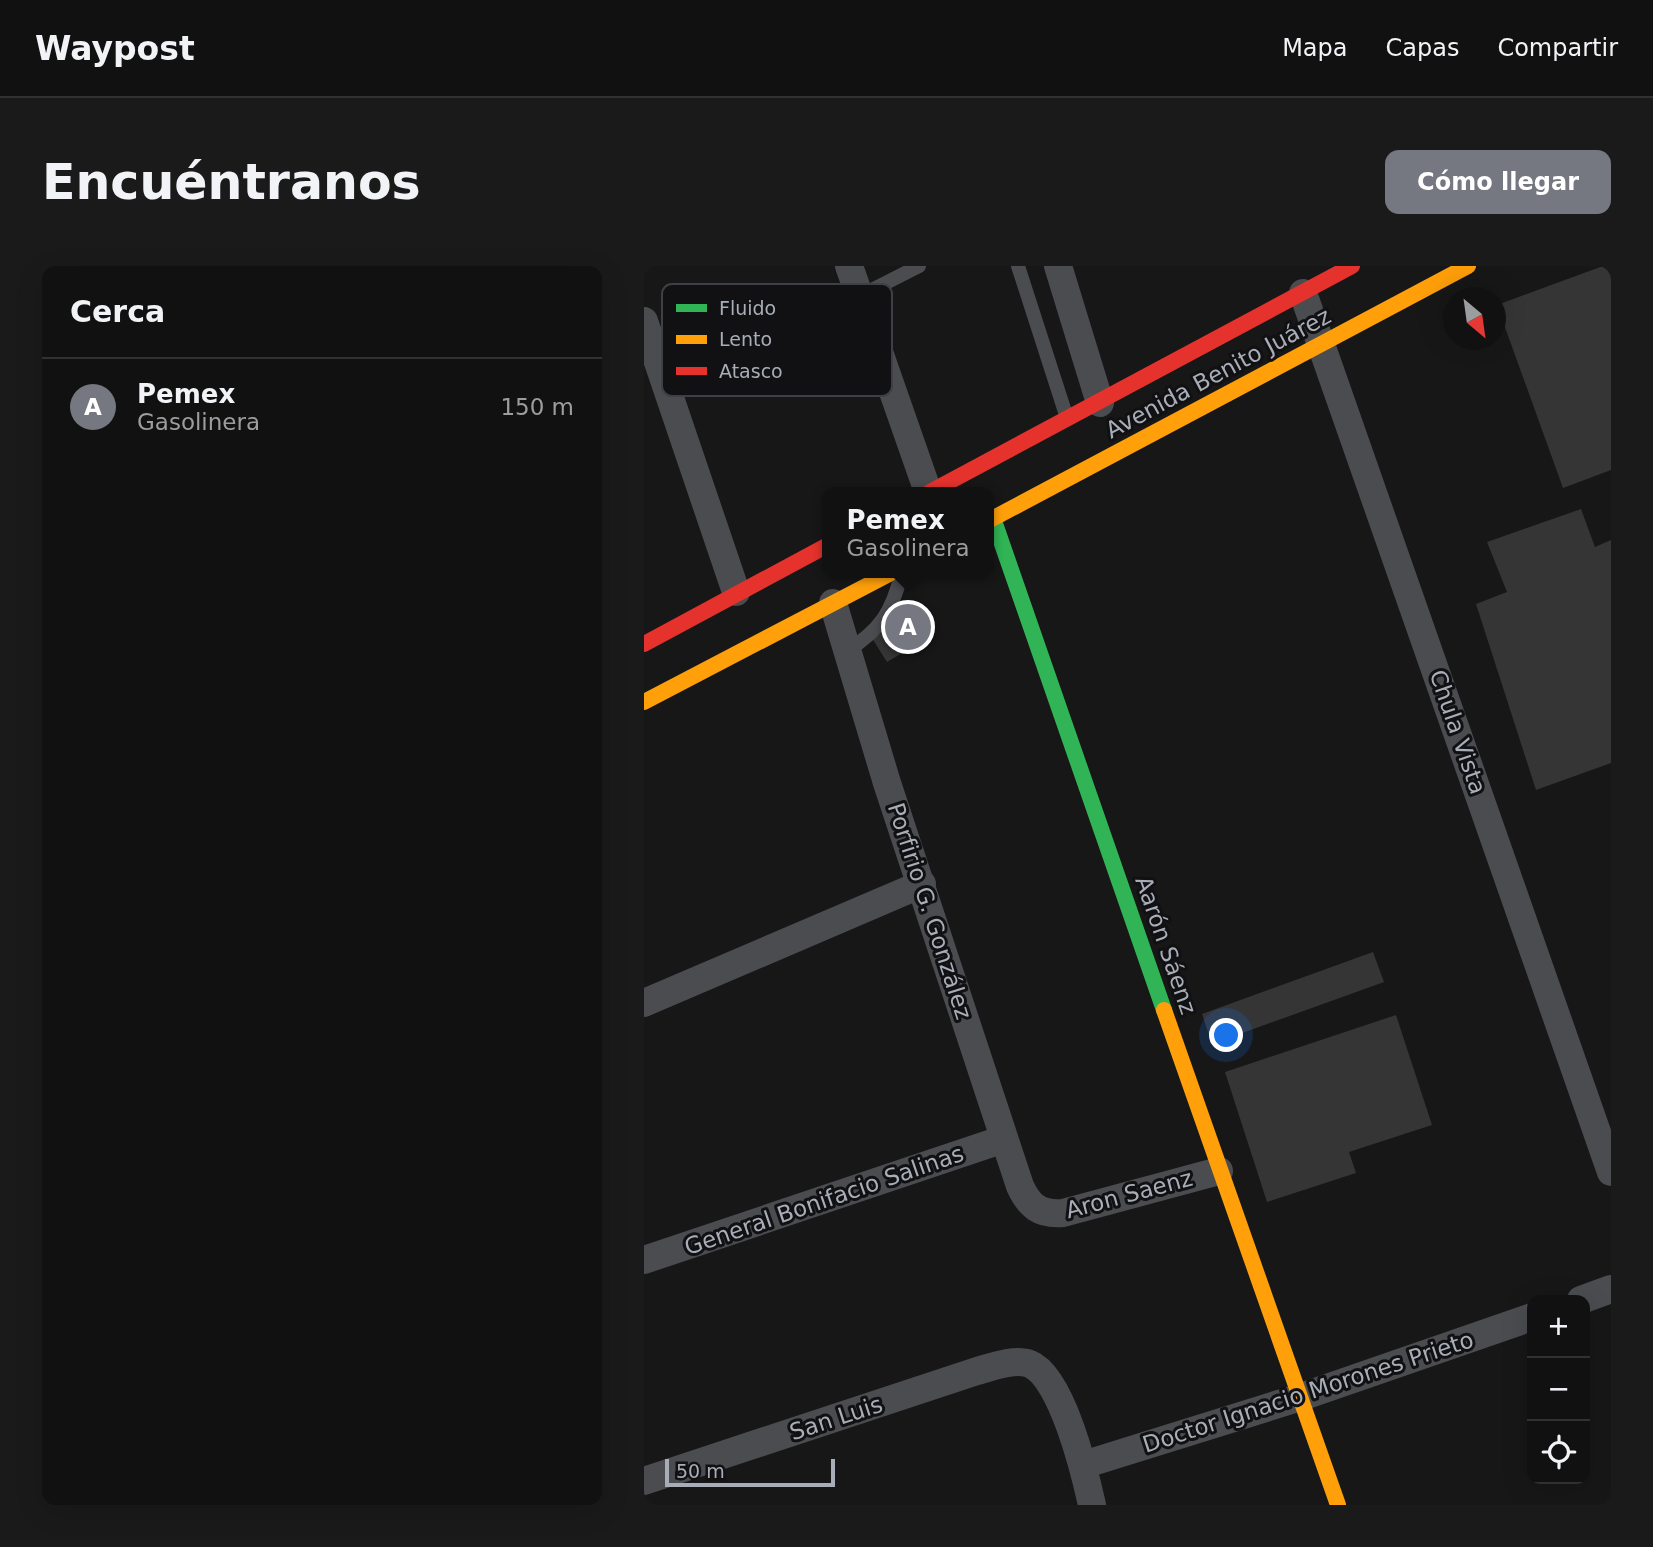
<!DOCTYPE html>
<html lang="es">
<head>
<meta charset="utf-8">
<style>
  body { margin:0; font-family:"DejaVu Sans",sans-serif; background:#1a1a1a; color:#f1f3f6 }
  .controls { position:absolute; right:21px; bottom:21px; display:grid; overflow:hidden; border-radius:14px; box-shadow:0 7px 28px #0002 }
  .controls button { width:63px; height:63px; display:grid; place-items:center; padding:0; border:0; border-bottom:2px solid #303131; background:#111; color:#f1f3f6; font:35px sans-serif }
  .compass { position:absolute; left:799px; top:21px; width:63px; height:63px; border-radius:50%; background:#111; box-shadow:0 7px 28px #0002; rotate:151deg }
  .scale { position:absolute; left:21px; bottom:18px; width:170px; box-sizing:border-box; padding-left:7px; border:4px solid #a8adb8; border-top:0; font-size:19px; line-height:24px; white-space:nowrap; color:#a8adb8; -webkit-text-stroke:5px #111113; paint-order:stroke }
  .you { position:absolute; left:583px; top:770px; width:24px; height:24px; margin:-18px; border:5px solid #fff; border-radius:50%; background:#1a73e8; box-shadow:0 0 0 10px #1a73e833 }
  .badge { display:grid; place-items:center; width:46px; height:46px; border-radius:50%; background:#757880; color:#fff; font-size:23px; font-weight:700 }
  .pin { position:absolute; translate:-50% -50%; border:4px solid #fff; box-shadow:0 2px 7px #0006 }
  .popup { position:absolute; left:178px; top:221px; width:172px; height:91px; box-sizing:border-box; display:grid; place-content:center; border-radius:14px; background:#111; filter:drop-shadow(0 2px 5px #0005); font-size:23px; white-space:nowrap; color:#9c9d9f }
  .popup b { font-size:26px; color:#f1f3f6 }
  .popup::after { content:''; position:absolute; left:50%; top:100%; margin-left:-14px; border:14px solid transparent; border-top-color:#111 }
  .list { margin:0; padding:0; list-style:none }
  h2 { display:flex; justify-content:space-between; align-items:center; height:91px; margin:0; padding:0 28px; font-size:30px }
  h2 small { font-size:23px; font-weight:400; color:#9c9d9f }
  .list li { display:grid; grid-template-columns:46px 1fr auto; gap:21px; align-items:center; box-sizing:border-box; height:98px; padding:0 28px; border-top:2px solid #303131 }
  .list b { display:block; font-size:26px; white-space:nowrap }
  .list p { margin:0; font-size:23px; white-space:nowrap; color:#9c9d9f }
  .list em { font-size:23px; font-style:normal; color:#9c9d9f }
  .icon { flex:none; width:38px; height:38px; fill:none; stroke:currentColor; stroke-width:2; stroke-linecap:round; stroke-linejoin:round }
  .map { position:relative; flex:none; width:967px; height:1239px; overflow:hidden; border-radius:14px }
  header { display:flex; align-items:center; gap:42px; box-sizing:border-box; height:98px; padding:0 35px; background:#111; border-bottom:2px solid #303131 }
  header strong { font-size:33px }
  nav { display:flex; gap:38px; margin-inline-start:auto; font-size:24px }
  .intro { display:flex; align-items:center; justify-content:space-between; box-sizing:border-box; height:168px; padding:0 42px }
  h1 { margin:0; font-size:49px }
  .button { padding:18px 32px; border-radius:14px; background:#757880; color:#fff; font-size:24px; font-weight:700 }
  main { display:flex; gap:42px; padding:0 42px }
  aside { flex:1; background:#111; border-radius:14px; box-shadow:0 7px 28px #0002 }
  .map>svg:first-child { display:block }
</style>
</head>
<body>
<header>
<strong>Waypost</strong>
<nav><a>Mapa</a><a>Capas</a><a>Compartir</a></nav>
</header>
<div class="intro"><h1>Encuéntranos</h1><a class="button">Cómo llegar</a></div>
<main>
<aside>
<h2>Cerca<small></small></h2>
<ul class="list">
<li><span class="badge">A</span><div><b>Pemex</b><p>Gasolinera</p></div><em>150 m</em></li>
</ul>
</aside>
<div class="map">
<svg width="967" height="1239" viewBox="0 0 967 1239">
  <rect width="100%" height="100%" fill="#171717"/>
  <!-- building -->
  <g fill="#353536">
    <polygon points="959,0 967,0 967,204 919,222 853,39"/>
    <polygon points="937,243 951,281 967,274 967,497 892,524 832,338 863,326 843,276"/>
    <polygon points="271,349 284,372 243,396 228,372"/>
    <polygon points="729,686 740,716 568,778 558,748"/>
    <polygon points="752,749 788,859 705,886 712,907 623,936 581,806"/>
  </g>
  <g fill="none" stroke-linecap="round" stroke-linejoin="round">
    <!-- lane -->
    <g stroke="#4b4c50" stroke-width="14">
      <polyline points="374,0 423,152"/>
      <polyline points="216,30 275,0"/>
      <path d="M203,385c33,-21 45,-39 54,-76"/>
    </g>
    <!-- street -->
    <g stroke="#4b4c50" stroke-width="28">
      <polyline points="205,0 284,226"/>
      <polyline points="414,0 456,137"/>
      <polyline points="659,27 967,906"/>
      <polyline points="0,55 92,326"/>
      <path d="M189,337l54,180 133,403c9,20 20,29 43,27l156,-42"/>
      <polyline points="0,737 278,618"/>
      <polyline points="0,994 360,873"/>
      <polyline points="937,1034 967,1023"/>
      <polyline points="439,1199 657,1131 888,1051"/>
      <path d="M0,1215l333,-110c15,-4 37,-13 53,-7 32,13 55,109 62,141"/>
    </g>
    <!-- fast -->
    <polyline stroke="#30b455" stroke-width="16" points="349,252 520,744"/>
    <!-- slow -->
    <g stroke="#ff9f0a" stroke-width="16">
      <polyline points="344,255 824,0"/>
      <polyline points="0,436 247,307"/>
      <polyline points="520,744 694,1239"/>
    </g>
    <!-- jam -->
    <g stroke="#e5322d" stroke-width="16">
      <polyline points="286,226 708,0"/>
      <polyline points="0,378 184,279"/>
    </g>
  </g>
  <g text-anchor="middle" stroke-width="6" stroke-linejoin="round" paint-order="stroke">
    <!-- street labels -->
    <g font-size="23" fill="#a8adb8" stroke="#111113">
      <text transform="translate(574 107) rotate(-28)" y="8">Avenida Benito Juárez</text>
      <text transform="translate(814 466) rotate(71)" y="8">Chula Vista</text>
      <text transform="translate(286 645) rotate(72)" y="8">Porfirio G. González</text>
      <text transform="translate(522 679) rotate(71)" y="8">Aarón Sáenz</text>
      <text transform="translate(485 928) rotate(-15)" y="8">Aron Saenz</text>
      <text transform="translate(180 934) rotate(-19)" y="8">General Bonifacio Salinas</text>
      <text transform="translate(664 1126) rotate(-18)" y="8">Doctor Ignacio Morones Prieto</text>
      <text transform="translate(192 1152) rotate(-18)" y="8">San Luis</text>
    </g>
  </g>
  <!-- legend -->
  <rect x="18" y="18" width="230" height="112" rx="10" fill="#111113" stroke="#3e4045" stroke-width="2"/>
  <rect x="32" y="38" width="31" height="8" fill="#30b455"/>
  <rect x="32" y="69" width="31" height="9" fill="#ff9f0a"/>
  <rect x="32" y="101" width="31" height="8" fill="#e5322d"/>
  <g font-size="19" fill="#a8adb8">
    <text x="75" y="49">Fluido</text>
    <text x="75" y="80">Lento</text>
    <text x="75" y="112">Atasco</text>
  </g>
</svg>
<div class="controls">
<button>+</button>
<button>−</button>
<button><svg class="icon" aria-label="locate" viewBox="0 0 24 24"><circle cx="12" cy="12" r="6"/><path d="M12 2v4M12 18v4M2 12h4M18 12h4"/></svg></button>
</div>
<svg class="compass" viewBox="-18 -18 36 36"><path d="M0-13l5 13h-10z" fill="#e53935"/><path d="M0 13l5-13h-10z" fill="#9c9d9f"/></svg>
<div class="scale">50 m</div>
<div class="you"></div>
<div class="pin badge" style="left:264px;top:361px">A</div>
<div class="popup"><b>Pemex</b>Gasolinera</div>
</div>
</main>
</body>
</html>
